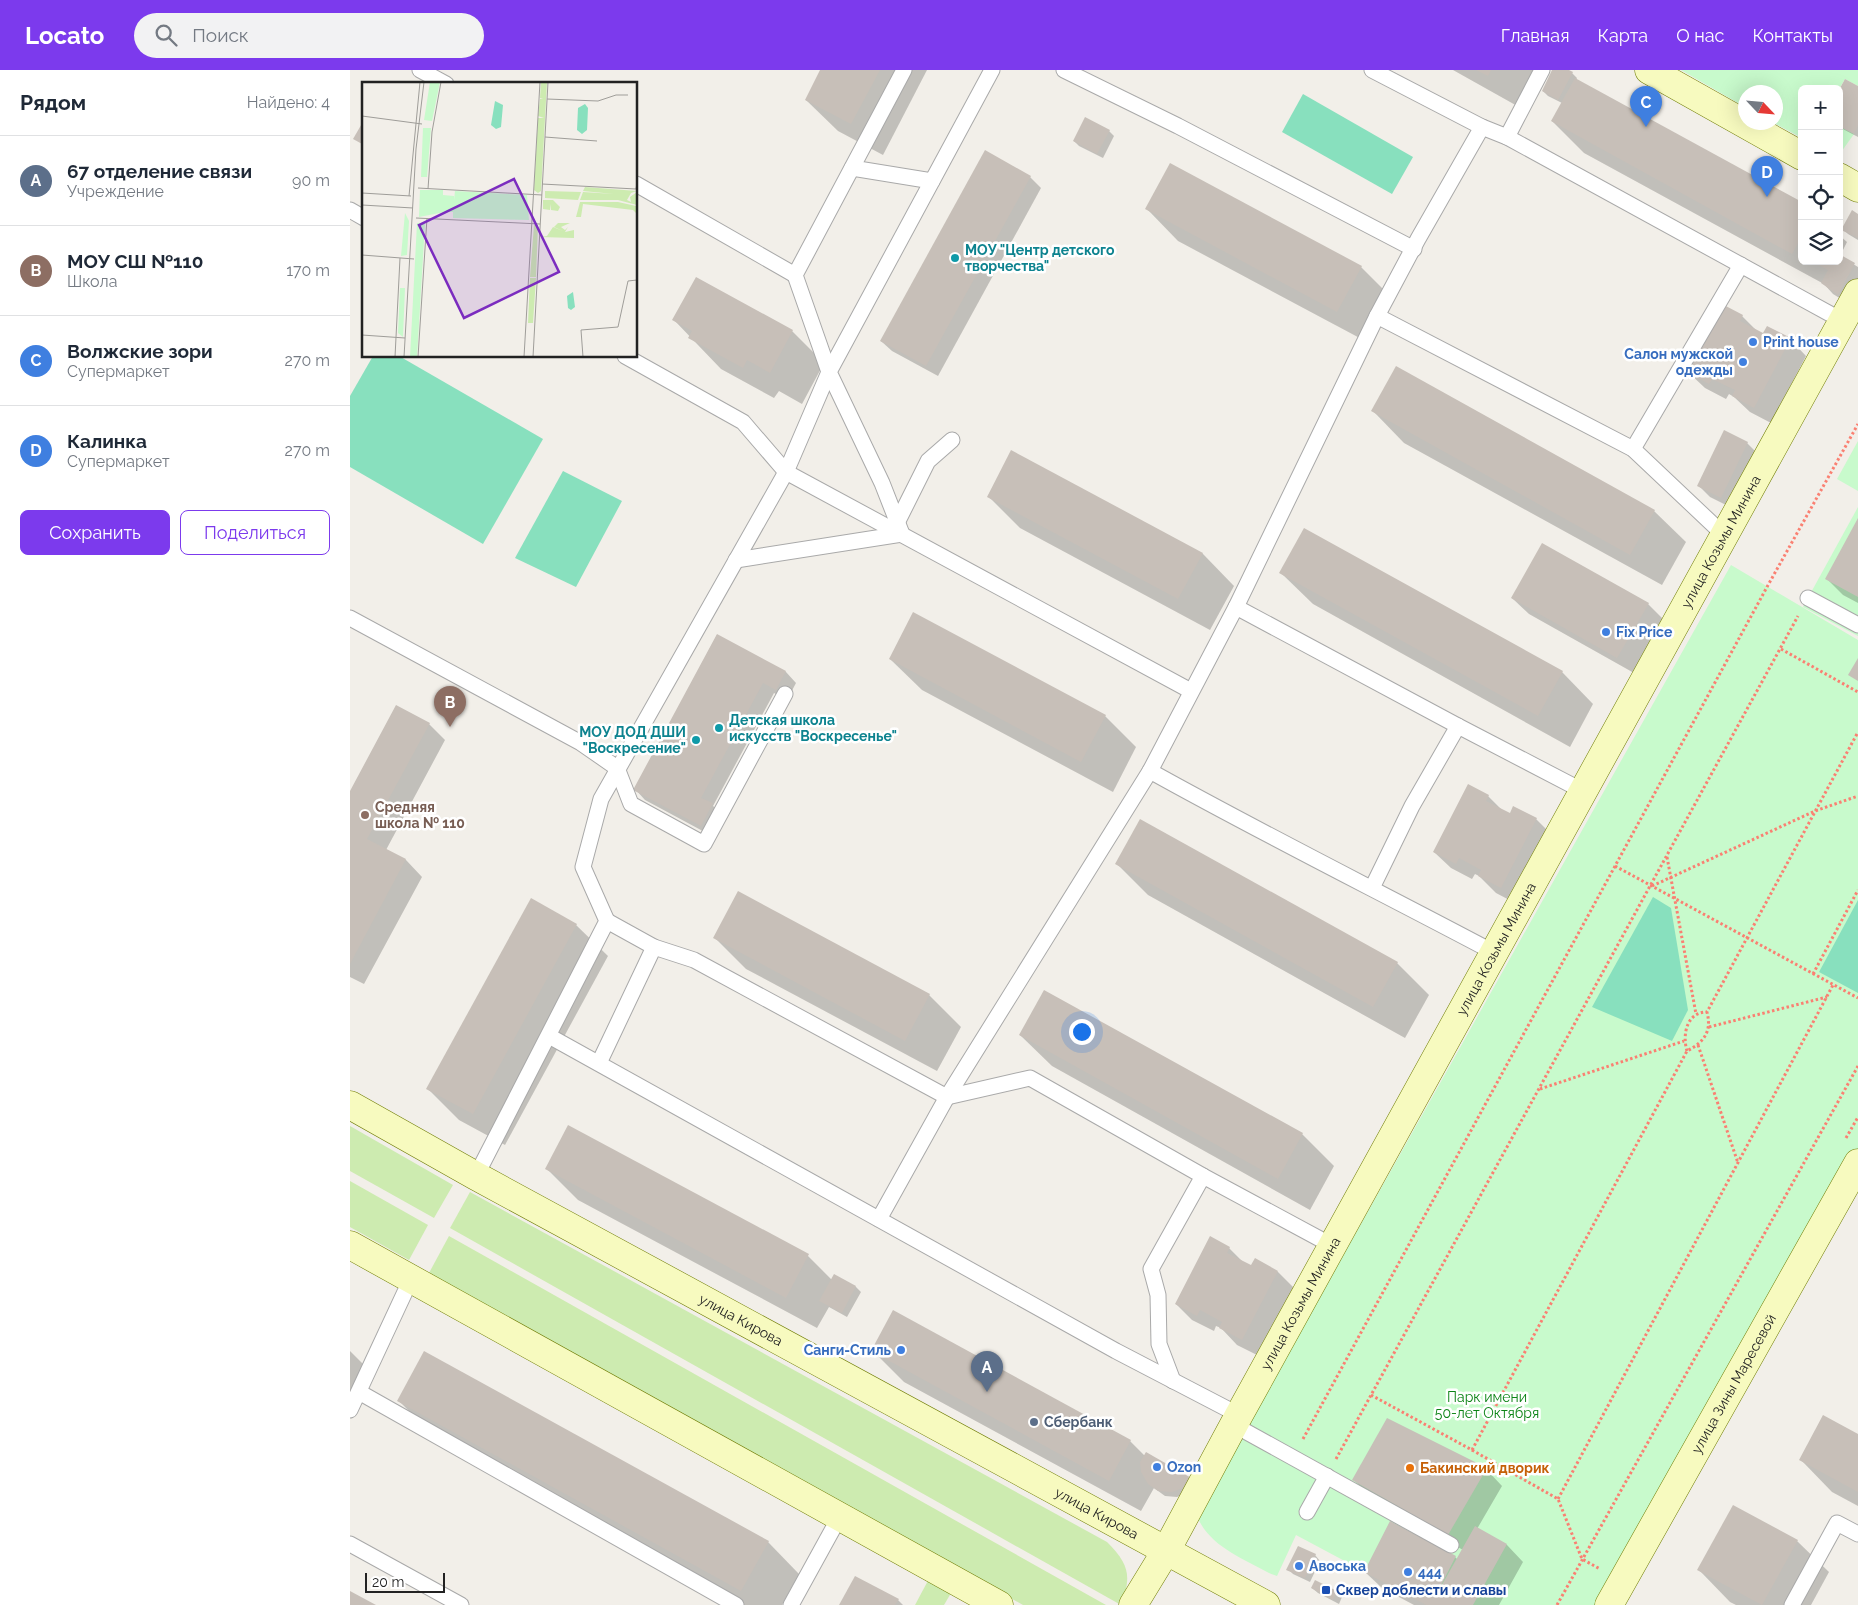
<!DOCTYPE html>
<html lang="ru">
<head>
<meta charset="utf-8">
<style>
  body { margin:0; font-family:Raleway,sans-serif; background:#f2f2f3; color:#1f2937 }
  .controls { position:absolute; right:15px; top:15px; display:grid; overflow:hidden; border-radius:8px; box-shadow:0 5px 20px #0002 }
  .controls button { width:45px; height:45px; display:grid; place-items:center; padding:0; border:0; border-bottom:1px solid #e0e1e3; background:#fff; color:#1f2937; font:25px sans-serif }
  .compass { position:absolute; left:1388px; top:15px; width:45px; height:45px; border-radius:50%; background:#fff; box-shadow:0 5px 20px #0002; rotate:116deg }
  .scale { position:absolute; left:15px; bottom:12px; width:80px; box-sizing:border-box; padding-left:5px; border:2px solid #222; border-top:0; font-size:14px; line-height:18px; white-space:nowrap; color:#222; -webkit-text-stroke:4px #fff; paint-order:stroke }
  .you { position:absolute; left:731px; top:961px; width:18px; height:18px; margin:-12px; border:4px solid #fff; border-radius:50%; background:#1a73e8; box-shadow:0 0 0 8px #1a73e833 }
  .badge { display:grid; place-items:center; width:32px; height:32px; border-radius:50%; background:#7c3aed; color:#fff; font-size:16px; font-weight:700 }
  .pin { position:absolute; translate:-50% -41px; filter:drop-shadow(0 1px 2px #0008) }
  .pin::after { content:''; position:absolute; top:26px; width:18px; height:15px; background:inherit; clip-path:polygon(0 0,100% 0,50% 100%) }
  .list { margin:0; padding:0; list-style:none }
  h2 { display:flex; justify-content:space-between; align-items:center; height:65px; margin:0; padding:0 20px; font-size:21px }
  h2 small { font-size:16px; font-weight:400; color:#747a83 }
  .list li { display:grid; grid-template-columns:32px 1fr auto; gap:15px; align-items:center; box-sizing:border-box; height:90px; padding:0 20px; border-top:1px solid #e0e1e3 }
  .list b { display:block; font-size:19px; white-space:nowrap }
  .list p { margin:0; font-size:16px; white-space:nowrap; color:#747a83 }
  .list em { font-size:16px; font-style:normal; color:#747a83 }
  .actions { display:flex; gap:10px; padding:15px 20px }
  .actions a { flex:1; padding:11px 0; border:1px solid #7c3aed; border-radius:8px; text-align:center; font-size:18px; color:#7c3aed }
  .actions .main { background:#7c3aed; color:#fff }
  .icon { flex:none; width:28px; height:28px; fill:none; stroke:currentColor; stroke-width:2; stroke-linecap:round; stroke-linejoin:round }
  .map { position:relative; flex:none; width:1508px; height:1535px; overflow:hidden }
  header { display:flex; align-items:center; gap:30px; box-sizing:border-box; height:70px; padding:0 25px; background:#7c3aed; color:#fff }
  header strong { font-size:24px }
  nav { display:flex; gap:28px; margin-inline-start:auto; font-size:18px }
  .search { width:350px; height:45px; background:#f2f2f3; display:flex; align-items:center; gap:12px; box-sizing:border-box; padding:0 18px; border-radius:28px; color:#747a83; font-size:19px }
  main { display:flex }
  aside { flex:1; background:#fff }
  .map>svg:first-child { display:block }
</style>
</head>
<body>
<header>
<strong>Locato</strong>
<div class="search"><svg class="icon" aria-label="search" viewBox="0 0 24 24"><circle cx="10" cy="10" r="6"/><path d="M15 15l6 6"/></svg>Поиск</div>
<nav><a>Главная</a><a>Карта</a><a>О нас</a><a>Контакты</a></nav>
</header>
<main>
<aside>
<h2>Рядом<small>Найдено: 4</small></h2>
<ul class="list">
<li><span class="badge" style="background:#5c6f8a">A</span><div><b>67 отделение связи</b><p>Учреждение</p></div><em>90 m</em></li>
<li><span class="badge" style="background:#8d6e63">B</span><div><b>МОУ СШ №110</b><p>Школа</p></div><em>170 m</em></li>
<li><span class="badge" style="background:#3f7fe0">C</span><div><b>Волжские зори</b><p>Супермаркет</p></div><em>270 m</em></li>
<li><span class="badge" style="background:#3f7fe0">D</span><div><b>Калинка</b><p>Супермаркет</p></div><em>270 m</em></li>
</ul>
<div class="actions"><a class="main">Сохранить</a><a>Поделиться</a></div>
</aside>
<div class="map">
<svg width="1508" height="1535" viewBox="0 0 1508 1535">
  <rect width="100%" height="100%" fill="#f2efe9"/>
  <!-- grass -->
  <g fill="#cdebb0">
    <polygon points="0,1056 103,1115 84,1148 0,1101"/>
    <polygon points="0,1111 78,1155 59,1190 0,1157"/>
    <path d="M120,1122l637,350c22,22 25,34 14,63l-671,-377z"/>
    <polygon points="99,1166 756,1535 673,1535 79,1203"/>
    <polygon points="581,1505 604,1518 594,1535 565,1535"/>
  </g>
  <!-- park -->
  <g fill="#c8facc">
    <polygon points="1331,0 1508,0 1508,16 1495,9 1489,19 1452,19 1452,68 1424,53 1426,52 1426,22 1396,22 1395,37"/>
    <polygon points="1489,56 1504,64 1489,85"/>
    <polygon points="1508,371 1508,421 1487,409"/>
    <polygon points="1508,437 1508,566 1453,537"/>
    <path d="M1381,495l127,75v510l-255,455h-176l-131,-70 -19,41 -8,-3c-27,-15 -60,-27 -72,-57z"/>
  </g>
  <!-- pitch -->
  <g fill="#88e0be">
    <polygon points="953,24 1063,87 1042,124 932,62"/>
    <polygon points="23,286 49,286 193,369 133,474 0,397 0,326"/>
    <polygon points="213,401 272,431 226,517 165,488"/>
    <polygon points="1303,827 1321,838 1338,940 1322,971 1242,937"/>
    <polygon points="1508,830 1508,923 1469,902"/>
  </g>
  <!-- shadow -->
  <g fill="#0003">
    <polygon points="472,0 577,0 533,85 488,61 456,30"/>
    <polygon points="1103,0 1190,0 1169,37"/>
    <polygon points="1204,0 1216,0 1222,3 1227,8 1226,10 1452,133 1452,191 1489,191 1489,165 1497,172 1490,186 1508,197 1508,217 1499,234 1483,224 1474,214 1234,83 1202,51 1212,33 1198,26 1193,21"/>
    <polygon points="1508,17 1508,67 1489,57 1489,22"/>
    <polygon points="736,49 759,61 764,66 753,88 729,76 724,71"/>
    <polygon points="680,107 691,118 588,306 542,281 531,271"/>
    <polygon points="797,139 1011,197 1043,229 1019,273 828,171"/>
    <polygon points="1508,145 1508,170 1498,164 1493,159"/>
    <polygon points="1392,246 1407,261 1414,265 1440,269 1456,286 1421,353 1400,342 1384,327 1379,324 1376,329 1355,318 1338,302"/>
    <polygon points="324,250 442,261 474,293 452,334 429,321 424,328 371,299"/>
    <polygon points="1023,341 1304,441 1336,472 1312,515 1054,373"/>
    <polygon points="1397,373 1408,384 1382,438 1360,427 1349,416"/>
    <polygon points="662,382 853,484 884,516 860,560 670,458 638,426"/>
    <polygon points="1508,451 1508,533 1493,525 1477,509"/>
    <polygon points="931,503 1212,602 1243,634 1220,677 963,534"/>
    <polygon points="1162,528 1298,534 1314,550 1284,603 1179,544"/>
    <polygon points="367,565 436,602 446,613 437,630 424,623 363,736 373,745 362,766 295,730 285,719"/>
    <polygon points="540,589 755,646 786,677 763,722 572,620"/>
    <polygon points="79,654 95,670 36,780 56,790 72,807 14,914 0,907 0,724"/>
    <polygon points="1138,726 1153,741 1160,745 1164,738 1186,749 1203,766 1167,834 1146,823 1129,806 1125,804 1122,809 1101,798 1084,782"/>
    <polygon points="767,794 1047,893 1079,925 1055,968 798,825"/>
    <polygon points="226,855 258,886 155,1075 109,1050 78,1019"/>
    <polygon points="364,867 579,925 611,957 587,1001 396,899"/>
    <polygon points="695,922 952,1064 984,1096 960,1140 702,996 670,965"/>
    <polygon points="196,1098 458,1186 482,1210 506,1217 511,1222 497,1247 479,1237 467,1258 228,1130"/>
    <polygon points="879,1178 894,1193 902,1197 928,1202 944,1218 909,1286 887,1275 871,1258 866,1256 864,1261 842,1250 826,1234"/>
    <polygon points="522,1280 780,1371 795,1386 842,1410 838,1423 827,1427 815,1426 804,1418 791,1441 554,1312"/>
    <polygon points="0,1281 21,1302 0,1340"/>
    <polygon points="48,1330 418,1472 449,1504 432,1535 393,1535 80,1362"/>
    <polygon points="1508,1365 1508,1436 1482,1422 1451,1390"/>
    <polygon points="1136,1399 1152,1416 1127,1459 1157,1475 1173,1492 1149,1535 1064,1535 1032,1518 1015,1502 1105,1487 1107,1489 1113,1480 1020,1426 1004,1410"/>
    <polygon points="1447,1471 1479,1502 1461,1535 1386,1535 1380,1532 1349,1500"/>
    <polygon points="948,1477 965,1485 970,1491 960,1512 943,1504 938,1499"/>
    <polygon points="966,1512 987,1522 992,1527 989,1534 968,1523 962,1518"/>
    <polygon points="548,1530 553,1535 491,1535"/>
  </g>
  <!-- building -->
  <g fill="#c7bfb8">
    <polygon points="470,0 530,0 501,54 455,30"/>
    <polygon points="1126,0 1141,0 1138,6"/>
    <polygon points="1202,0 1219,0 1223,2 1208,30 1192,21"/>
    <polygon points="1225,8 1452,132 1452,166 1442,184 1201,51"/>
    <polygon points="1495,9 1508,16 1508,55 1504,64 1489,56 1489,20"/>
    <polygon points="735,47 760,60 747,84 723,71"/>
    <polygon points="14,50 14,75 3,69"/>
    <polygon points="635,80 681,106 576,296 530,271"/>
    <polygon points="820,93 1012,196 987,242 795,139"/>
    <polygon points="1502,140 1508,144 1508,168 1491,160"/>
    <polygon points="1489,184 1505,193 1488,225 1471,213 1478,200 1465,193 1466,191 1489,191"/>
    <polygon points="346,207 443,260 420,303 397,290 393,298 338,268 342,261 322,250"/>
    <polygon points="1372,234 1393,245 1390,251 1413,263 1417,256 1441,268 1404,338 1382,326 1385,320 1362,309 1359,314 1337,302"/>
    <polygon points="1046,296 1305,440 1280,485 1021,341"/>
    <polygon points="1374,360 1398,372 1371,428 1347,416"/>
    <polygon points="661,380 853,483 828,529 637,427"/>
    <polygon points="1508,448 1508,527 1475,509"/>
    <polygon points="954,458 1213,601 1188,646 929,503"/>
    <polygon points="1192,473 1299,533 1267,588 1161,528"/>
    <polygon points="563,542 756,645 731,692 539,589"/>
    <polygon points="367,564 436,601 426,620 413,613 351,728 363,733 351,756 283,720"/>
    <polygon points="1508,588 1508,611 1498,605"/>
    <polygon points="46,635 80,653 17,769 56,789 0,894 0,721"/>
    <polygon points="1118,714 1139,725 1136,731 1160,743 1163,736 1187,748 1151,818 1128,806 1131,800 1109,788 1106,794 1083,782"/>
    <polygon points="790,749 1048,892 1023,937 765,794"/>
    <polygon points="388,821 580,924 555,971 363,868"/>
    <polygon points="181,828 227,854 123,1044 76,1019"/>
    <polygon points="694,920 953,1063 928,1109 669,965"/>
    <polygon points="218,1055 459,1184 436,1228 195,1099"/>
    <polygon points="860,1166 880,1177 877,1183 901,1195 905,1188 928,1201 892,1270 869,1258 872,1252 850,1240 847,1246 825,1234"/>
    <polygon points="484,1204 506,1216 492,1243 469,1231"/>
    <polygon points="543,1240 781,1370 759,1411 521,1281"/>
    <polygon points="74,1281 419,1471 391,1521 47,1331"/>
    <polygon points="1473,1345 1508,1364 1508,1422 1449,1390"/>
    <polygon points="1037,1348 1137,1398 1098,1465 1002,1410"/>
    <polygon points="796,1382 843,1409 833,1418 822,1422 808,1421 798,1414 791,1402 790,1392"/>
    <polygon points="1383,1435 1448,1470 1412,1535 1347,1500"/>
    <polygon points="1040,1451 1106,1486 1084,1529 1125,1456 1157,1474 1123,1535 1076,1535 1014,1502"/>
    <polygon points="948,1476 966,1484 955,1508 936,1500"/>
    <polygon points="505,1506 549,1529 545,1535 489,1535"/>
    <polygon points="965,1510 987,1521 983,1530 961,1518"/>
    <polygon points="0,1521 26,1535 0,1535"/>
  </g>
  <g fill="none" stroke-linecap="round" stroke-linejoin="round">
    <defs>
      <g id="lane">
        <polyline points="70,0 96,14"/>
        <polyline points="714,0 828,56 1064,179"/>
        <polyline points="1022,0 1132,57 1157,67 1493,251"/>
        <polyline points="1157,67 1192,0"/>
        <polyline points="502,98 582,111"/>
        <polyline points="286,114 445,205"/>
        <polyline points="0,140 14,148"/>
        <polyline points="1027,246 1283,379 1374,465"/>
        <polyline points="275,286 393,352 436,402 841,621"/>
        <polyline points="1283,379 1391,195"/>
        <polyline points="545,457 578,391 602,370"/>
        <polyline points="386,490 552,464 532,413 479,302 642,0"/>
        <polyline points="1458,528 1508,555"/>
        <polyline points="886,537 1108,656 1233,721"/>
        <polyline points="0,548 231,673 267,698 281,734 354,774 435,624"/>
        <path d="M800,701c113,63 230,121 345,182"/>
        <polyline points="1022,818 1062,736 1108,656"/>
        <polyline points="257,851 304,877 344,890 597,1027 680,1008 853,1106 801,1199 808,1225 809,1274 823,1311"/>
        <polyline points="199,966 766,1281 889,1345"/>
        <polyline points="249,993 304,877"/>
        <polyline points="126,1106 257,851 233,797 251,729 436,402 479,302 445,205 554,0"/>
        <polyline points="853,1106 983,1176"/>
        <polyline points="529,1149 597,1027 800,701 886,537 1027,246 1068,169 1132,57"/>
        <polyline points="9,1322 386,1535"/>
        <polyline points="0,1340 61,1209"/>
        <polyline points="884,1355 1101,1475"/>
        <polyline points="957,1442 977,1406"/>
        <polyline points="0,1474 111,1535"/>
        <polyline points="441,1535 490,1446"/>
        <polyline points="1442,1535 1487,1453 1508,1464"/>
      </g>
      <g id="secondary">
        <polyline points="1299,0 1452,86"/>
        <polyline points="1489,107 1508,118"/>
        <path id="s1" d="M0,1035l126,71 790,429"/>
        <polyline points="0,1175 649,1535"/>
        <path id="s2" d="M783,1535l33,-54 73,-136 619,-1122"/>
        <path id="s3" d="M1259,1535l249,-442"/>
      </g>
    </defs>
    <!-- lane casing -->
    <use href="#lane" stroke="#a9a9a9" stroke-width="17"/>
    <!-- secondary casing -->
    <use href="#secondary" stroke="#707d05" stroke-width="29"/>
    <!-- path -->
    <g stroke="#fa8072" stroke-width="3" stroke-dasharray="2.5 2.5" stroke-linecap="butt">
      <polyline points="1431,579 1508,622"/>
      <polyline points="1317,787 1346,944"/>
      <polyline points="1265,796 1508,928"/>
      <polyline points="1302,816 1465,741 1508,726"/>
      <polyline points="1463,904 1508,820"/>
      <polyline points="1359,957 1477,927"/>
      <polyline points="1348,975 1388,1093"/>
      <path d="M1337,981c-5,-17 0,-39 20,-39"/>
      <polyline points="1190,1019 1334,971"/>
      <polyline points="1496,1068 1508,1047"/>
      <path d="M1021,1325l101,55 215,-399c17,-9 25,-19 20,-39l151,-280"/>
      <polyline points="953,1369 1417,517 1508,354"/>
      <polyline points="1122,1380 1208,1429 1232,1489 1250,1499"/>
      <polyline points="986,1389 1448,546"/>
      <polyline points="1208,1429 1483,915"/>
      <polyline points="1207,1535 1508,996"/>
    </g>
    <!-- lane -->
    <use href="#lane" stroke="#fff" stroke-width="15"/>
    <!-- secondary -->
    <use href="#secondary" stroke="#f7fabf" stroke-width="28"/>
  </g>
  <!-- markers -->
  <g fill="#0f9aa8" stroke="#fff" stroke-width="2">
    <circle cx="605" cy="188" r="5"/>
    <circle cx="369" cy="658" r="5"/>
    <circle cx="346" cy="670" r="5"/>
  </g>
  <g fill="#3f7fe0" stroke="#fff" stroke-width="2">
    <circle cx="1403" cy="272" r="5"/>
    <circle cx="1393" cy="292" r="5"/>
    <circle cx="1256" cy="562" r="5"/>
    <circle cx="551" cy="1280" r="5"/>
    <circle cx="807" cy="1397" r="5"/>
    <circle cx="949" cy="1496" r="5"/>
    <circle cx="1058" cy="1502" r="5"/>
  </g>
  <circle fill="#8d6e63" stroke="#fff" stroke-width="2" cx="15" cy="745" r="5"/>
  <circle fill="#5c6f8a" stroke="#fff" stroke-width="2" cx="684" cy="1352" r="5"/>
  <circle fill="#e8710a" stroke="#fff" stroke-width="2" cx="1060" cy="1398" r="5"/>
  <rect fill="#1a4fb4" stroke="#fff" stroke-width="2" x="971" y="1515" width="10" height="10" rx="2.5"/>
  <g text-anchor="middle" stroke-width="5" stroke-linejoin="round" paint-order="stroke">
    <!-- culture labels -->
    <g font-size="14" font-weight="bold" fill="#0d838f" stroke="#fff" text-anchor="start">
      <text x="615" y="185">МОУ "Центр детского<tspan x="615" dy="16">творчества"</tspan></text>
      <text x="379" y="655">Детская школа<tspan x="379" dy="16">искусств "Воскресенье"</tspan></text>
      <text x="336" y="667" text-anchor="end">МОУ ДОД ДШИ<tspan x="336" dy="16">"Воскресение"</tspan></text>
    </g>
    <!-- shop labels -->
    <g font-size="14" font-weight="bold" fill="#366cbe" stroke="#fff" text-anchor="start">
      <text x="1413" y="277">Print house</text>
      <text x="1383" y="289" text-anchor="end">Салон мужской<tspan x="1383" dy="16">одежды</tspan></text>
      <text x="1266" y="567">Fix Price</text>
      <text x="541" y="1285" text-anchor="end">Санги-Стиль</text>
      <text x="817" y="1402">Ozon</text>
      <text x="959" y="1501">Авоська</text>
      <text x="1068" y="1507">444</text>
    </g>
    <!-- street labels -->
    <g font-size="14" fill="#222" stroke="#fff">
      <text dy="5" stroke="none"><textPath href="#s2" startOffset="1215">улица Козьмы Минина</textPath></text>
      <text dy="5" stroke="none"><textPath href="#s2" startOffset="750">улица Козьмы Минина</textPath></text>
      <text dy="5" stroke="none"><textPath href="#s2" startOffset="345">улица Козьмы Минина</textPath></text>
      <text dy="5" stroke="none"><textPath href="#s1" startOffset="446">улица Кирова</textPath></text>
      <text dy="5" stroke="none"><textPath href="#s3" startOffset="254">улица Зины Маресевой</textPath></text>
      <text dy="5" stroke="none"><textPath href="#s1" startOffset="851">улица Кирова</textPath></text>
    </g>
    <!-- education labels -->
    <g font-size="14" font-weight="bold" fill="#785e54" stroke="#fff" text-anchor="start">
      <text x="25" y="742">Средняя<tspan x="25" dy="16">школа № 110</tspan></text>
    </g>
    <!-- park labels -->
    <g font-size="14" fill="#0c8416" stroke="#fff">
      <text x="1137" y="1332">Парк имени<tspan x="1137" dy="16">50-лет Октября</tspan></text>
    </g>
    <!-- service labels -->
    <g font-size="14" font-weight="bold" fill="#4e5e75" stroke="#fff" text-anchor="start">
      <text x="694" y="1357">Сбербанк</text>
    </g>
    <!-- food labels -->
    <g font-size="14" font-weight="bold" fill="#c56008" stroke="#fff" text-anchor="start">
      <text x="1070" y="1403">Бакинский дворик</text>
    </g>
    <!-- transit labels -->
    <g font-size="14" font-weight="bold" fill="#164399" stroke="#fff" text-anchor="start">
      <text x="986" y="1525">Сквер доблести и славы</text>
    </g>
  </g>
  <!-- overview -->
  <g transform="translate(12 12)">
    <rect width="275" height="275" fill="#f2efe9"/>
    <path d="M179,0h6l-6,109 -3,2 -4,-3 4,-72h6l-6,-2 2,-17h3l-3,-1zM223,105l52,4 -6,2 -4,7 4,2 -1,-5 7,-5v13l-19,-5h-38l3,-8 31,2 -31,-3zM183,109l36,1 -3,8 -33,-2zM181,118h10l7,7 -2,4 -7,-1 -1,-6v6l-7,-1zM218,120h38l18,4 1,8 -4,-4 -50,-6 -2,13h-5zM196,141h12l-9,4 4,3 3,-3 -3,5 9,-2v8l-34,-1 7,-1 6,-9 10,4 -9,-4zM172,143h4l-2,52h-6zM168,196h6l-3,45h-5z" fill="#cdebb0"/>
    <path d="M68,0h10l-8,39 -8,-1zM61,46h8l-4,49h-6zM58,108h23v5l11,1v4l1,-9 72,4 2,25 -76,-2v-6h-8l-26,5zM43,131l4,8 -2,34 -6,1zM55,141l8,1 -8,133h-7zM38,206h5l-2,49 -5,-4z" fill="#c8facc"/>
    <path d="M133,19l8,4 -2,22 -5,2 -5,-4zM223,22l3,4 -1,22 -5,4 -5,-4 1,-22zM211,210l2,15 -4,3 -3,-2 -1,-12z" fill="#88e0be"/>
    <path fill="none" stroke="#9f9d99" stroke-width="1" d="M185,17l51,2 18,-6h12M0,34l60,8M183,55l52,4M180,102l94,5 1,-6M56,106l124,7M66,107l4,-57 9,-50M0,111l49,3M47,114l11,-114M0,123l51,3M54,136l124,6M0,173l52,4M0,253l43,3M33,275l5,-99M42,275l12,-208 8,-67M56,275l9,-139M162,275l16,-275M171,275l15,-275M221,275l-2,-27 37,-3 10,-46 9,-1"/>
    <path fill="#7b2cbf" fill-opacity="0.15" stroke="#7b2cbf" stroke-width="2.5" d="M152,97l45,93 -95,46 -45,-93z"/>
    <rect width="275" height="275" fill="none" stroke="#222" stroke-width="2.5"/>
  </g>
</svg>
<div class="controls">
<button>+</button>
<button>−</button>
<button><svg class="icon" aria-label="locate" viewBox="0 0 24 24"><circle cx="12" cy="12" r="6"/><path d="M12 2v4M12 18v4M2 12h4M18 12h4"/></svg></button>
<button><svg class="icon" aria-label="layers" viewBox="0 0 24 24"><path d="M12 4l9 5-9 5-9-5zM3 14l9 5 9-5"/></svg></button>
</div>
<svg class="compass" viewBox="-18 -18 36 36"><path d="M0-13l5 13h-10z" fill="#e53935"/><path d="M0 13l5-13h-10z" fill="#747a83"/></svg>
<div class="scale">20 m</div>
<div class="you"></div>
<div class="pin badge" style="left:637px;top:1322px;background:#5c6f8a">A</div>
<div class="pin badge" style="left:100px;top:657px;background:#8d6e63">B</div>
<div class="pin badge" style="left:1296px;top:57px;background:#3f7fe0">C</div>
<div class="pin badge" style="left:1417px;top:127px;background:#3f7fe0">D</div>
</div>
</main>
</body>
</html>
